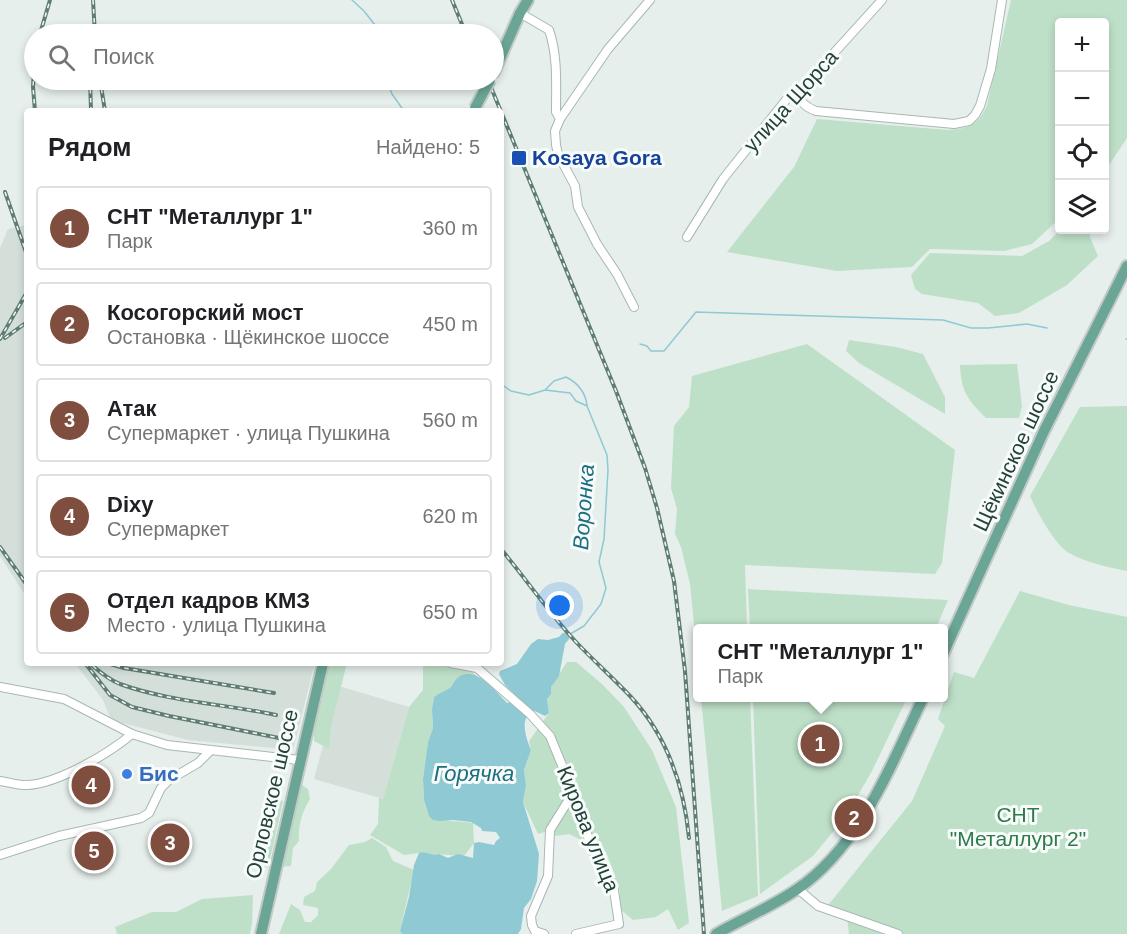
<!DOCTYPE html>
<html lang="ru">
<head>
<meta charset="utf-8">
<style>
  body { margin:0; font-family:Arial,sans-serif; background:#f2f2f2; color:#202124 }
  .controls { position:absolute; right:18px; top:18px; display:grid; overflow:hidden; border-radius:6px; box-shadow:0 3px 9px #0003 }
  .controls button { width:54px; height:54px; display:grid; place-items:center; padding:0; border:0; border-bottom:2px solid #e0e0e0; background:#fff; color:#202124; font:30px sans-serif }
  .you { position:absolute; left:560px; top:606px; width:21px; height:21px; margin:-15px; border:4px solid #fff; border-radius:50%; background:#1a73e8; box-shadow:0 0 0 9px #1a73e833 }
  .badge { display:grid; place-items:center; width:39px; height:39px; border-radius:50%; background:#7f4e3f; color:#fff; font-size:20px; font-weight:700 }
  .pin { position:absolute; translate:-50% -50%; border:3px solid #fff; box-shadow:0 2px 6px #0006 }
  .popup { position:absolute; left:693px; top:624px; width:255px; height:78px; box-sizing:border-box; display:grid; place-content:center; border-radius:6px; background:#fff; filter:drop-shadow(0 2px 4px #0005); font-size:20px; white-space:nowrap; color:#757577 }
  .popup b { font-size:22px; color:#202124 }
  .popup::after { content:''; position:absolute; left:50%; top:100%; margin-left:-12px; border:12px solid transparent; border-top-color:#fff }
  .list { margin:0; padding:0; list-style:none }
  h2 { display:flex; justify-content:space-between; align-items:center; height:78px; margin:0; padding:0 24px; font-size:26px }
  h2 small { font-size:20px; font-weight:400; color:#757577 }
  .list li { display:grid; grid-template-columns:39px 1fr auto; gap:18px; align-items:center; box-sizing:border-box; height:84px; margin:0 12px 12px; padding:0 12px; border:2px solid #e0e0e0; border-radius:6px }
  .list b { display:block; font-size:22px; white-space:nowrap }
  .list p { margin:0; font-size:20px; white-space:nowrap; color:#757577 }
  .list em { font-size:20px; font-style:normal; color:#757577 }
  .icon { flex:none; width:33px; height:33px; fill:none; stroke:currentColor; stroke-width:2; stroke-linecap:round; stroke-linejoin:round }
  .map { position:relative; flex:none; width:1127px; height:934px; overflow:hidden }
  .search { position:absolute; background:#fff; box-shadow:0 3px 9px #0003; left:24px; top:24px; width:480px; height:66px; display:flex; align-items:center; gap:15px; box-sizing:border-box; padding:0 21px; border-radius:33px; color:#757577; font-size:22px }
  .panel { position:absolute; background:#fff; box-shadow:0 3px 9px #0003; left:24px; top:108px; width:480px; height:558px; border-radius:6px }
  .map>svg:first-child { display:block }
</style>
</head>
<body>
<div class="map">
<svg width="1127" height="934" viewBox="0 0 1127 934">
  <rect width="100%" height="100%" fill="#e6efeb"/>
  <!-- built -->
  <g fill="#d4dfda">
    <polygon points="27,225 27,598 0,556 0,248 8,229"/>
    <polygon points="75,663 315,663 293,750 188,740 111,720 103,700"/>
    <polygon points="339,686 409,707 383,799 314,779"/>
  </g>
  <!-- green -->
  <g fill="#bfe0c8">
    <path d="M1011,0h116v138l-22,33 -1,-149h-44l-1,197 -27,25 -28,7 -74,-2 -18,18 -75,4 -110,-19 67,-85 23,-48 131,11c21,-2 30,-4 39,-25z"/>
    <polygon points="1060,230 1090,230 1090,237 1098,256 1067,285 1019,313 995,316 978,303 922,294 915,289 911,275 930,253 1022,256 1049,241"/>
    <polygon points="849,340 896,347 923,354 945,397 945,414 859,363 846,351"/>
    <polygon points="807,344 955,450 942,563 935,574 745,565 747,628 697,628 697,655 690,584 681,547 675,534 677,509 671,488 674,426 689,407 692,376"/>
    <path d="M1017,364l5,42 -3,12h-33c-18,-18 -25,-26 -26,-53z"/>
    <path d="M1127,406v165c-19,-4 -40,-8 -58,-18 -14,-8 -32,-41 -39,-57l50,-89z"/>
    <polygon points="748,589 948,600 936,628 750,628"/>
    <polygon points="1020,591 1069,605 1127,617 1127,934 849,934 847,917 825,909 912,801 945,726 938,719 954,672 974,678"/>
    <polygon points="567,662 576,662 602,684 624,707 652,750 676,807 689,923 678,930 668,909 656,917 633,920 621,910 619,886 606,852 569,834 556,836 548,831 538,834 523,802 526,785 524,770 531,750 529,741 549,713 547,699 551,694 551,687"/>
    <polygon points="328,663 347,663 331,726 329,749 314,741 314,725"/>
    <path d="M428,663l38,6 6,2 3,4c-17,-3 -17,7 -28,15 -5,3 -9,4 -13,7l-2,12 1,19 -5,14 -5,37 1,21 5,16c14,7 29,4 44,7l1,20 -10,13 -45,-3 -15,2 -34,-20 8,-11 1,-26 4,1 26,-92 14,-17v-25z"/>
    <polygon points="701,698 750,698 758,896 722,911"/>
    <polygon points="753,698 907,698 872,771 846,816 813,856 760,894"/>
    <path d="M302,785l6,4 2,10c-8,13 -12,26 -11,42l-6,7 -2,18 -10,1z"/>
    <polygon points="273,798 283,801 268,868 262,865 252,853 268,801"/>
    <polygon points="372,838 386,847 393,861 414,870 400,931 410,934 279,934 291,904 300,910 305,922 311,922 318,915 318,908 303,905 304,897 315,891 317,882 331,869 349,845 365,842"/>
    <polygon points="253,895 252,923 250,934 117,934 115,927 152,912 176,912 202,899"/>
  </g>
  <!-- water -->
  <path fill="#8ec9d4" d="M559,637l6,7 -6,32 -8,11v7l-4,5 2,14 -4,3 -10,-5c-17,5 -9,27 -4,39l-7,20 2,15 -3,17 16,52 -2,27 -6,18 -7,9 -3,21 -3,5h-115l-3,-3 9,-34 5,-32 5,-12c8,-2 13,3 20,1l9,4 10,-4 15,4 1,-15 5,-1 15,3 2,-4 4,-3 -4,-6 -14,-1 -1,-3 -10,-6 -17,-2 -15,1 -6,-1 -4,-4 -5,-16 -1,-21 5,-37 5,-14 -1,-19 2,-12c5,-4 12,-6 17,-10 3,-4 4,-8 9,-11 18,-9 36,16 47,27l5,-1 4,-6 -11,-11 -6,-11 1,-3 17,-7 14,-20 7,-5 10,1z"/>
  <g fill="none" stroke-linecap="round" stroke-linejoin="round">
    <!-- stream -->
    <g stroke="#8ec9d4" stroke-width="1.5">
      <polyline points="352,0 364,11 382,34"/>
      <polyline points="387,80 392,94 404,111"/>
      <polyline points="1126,339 1127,339"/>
      <polyline points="640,344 647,346 651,351 664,351 696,312 943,320 971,328 988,328 1027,324 1047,328"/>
      <polyline points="501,384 511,391 529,395 545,390 570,393 576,401 587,406 607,455 608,470 604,539 599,562 606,588 601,604 584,626 565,637"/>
      <path d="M546,389l8,-8 12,-4c12,6 19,14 21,28"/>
    </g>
    <!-- river -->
    <polyline stroke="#8ec9d4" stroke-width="9" points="554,649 565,637"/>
    <defs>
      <g id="minor">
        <path d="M520,13l29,17c9,26 7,54 7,82l4,7 -5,12 1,14 2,9 17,32 3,21 19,37 20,30 17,33"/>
        <path d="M795,92c6,10 10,15 21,19l138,13 15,-3 6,-6 5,-9 11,-37 11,-69"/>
        <polyline points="560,119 608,49 650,0"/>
        <polyline points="687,237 723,179 790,95 804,86 882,0"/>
        <polyline points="451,663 477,668 530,714 550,736 578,804 592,850 613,884 619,924 576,934"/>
        <polyline points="0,687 64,699 132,734 167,745 299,760"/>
        <path d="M0,781c9,1 19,5 28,4 31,-2 80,-31 104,-51"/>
        <polyline points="0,855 59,836 141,818 149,813 161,788 169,780 198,763 211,750"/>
        <polyline points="798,889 818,906 898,934"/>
        <polyline points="544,934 535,931 532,925 531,916 548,876 550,830 573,793"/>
      </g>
      <g id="major">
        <polyline points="494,72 520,13 528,0"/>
        <polyline points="943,654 1044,431 1127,266"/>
        <polyline points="261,934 323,663"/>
        <path d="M716,934c26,-15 55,-27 80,-44 64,-43 95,-125 127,-192"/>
      </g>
    </defs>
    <!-- minor casing -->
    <use href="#minor" stroke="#a8b8b2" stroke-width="10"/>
    <!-- major casing -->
    <use href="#major" stroke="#c2cac8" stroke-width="14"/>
    <!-- minor -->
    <use href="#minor" stroke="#fff" stroke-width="8"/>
    <!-- major -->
    <use href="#major" stroke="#6aa596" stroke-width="10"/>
    <defs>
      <g id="rail">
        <polyline points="93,0 95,34"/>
        <polyline points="452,0 466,34"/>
        <polyline points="40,34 50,0"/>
        <polyline points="34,72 33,87 35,111"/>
        <polyline points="90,80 91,111"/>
        <polyline points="100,80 105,111"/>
        <polyline points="488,80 616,391 645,468 657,508 674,581 685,671 704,934"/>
        <polyline points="5,192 27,255"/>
        <polyline points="5,338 27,322"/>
        <polyline points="0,339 27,292 27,288"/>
        <polyline points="0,547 27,585"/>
        <path d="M501,549c25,30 48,64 75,93 18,19 37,36 55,55 36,39 53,89 58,141"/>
        <polyline points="85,663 110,695 132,707 169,716 289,740"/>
        <polyline points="107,663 124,668 274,693"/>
        <path d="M93,666c8,7 17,14 27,18 50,18 105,20 156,31"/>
      </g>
    </defs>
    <!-- rail casing -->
    <use href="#rail" stroke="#5f7d75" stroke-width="4"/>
    <!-- rail -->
    <use href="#rail" stroke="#f7fbf9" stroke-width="1.5" stroke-dasharray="4.5" stroke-linecap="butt"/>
    <defs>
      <polyline id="major-bridge" points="475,108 490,80"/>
    </defs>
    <!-- major-bridge casing -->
    <use href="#major-bridge" stroke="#c2cac8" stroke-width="14" stroke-linecap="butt"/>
    <!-- major-bridge -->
    <use href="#major-bridge" stroke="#6aa596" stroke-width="10"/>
  </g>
  <!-- markers -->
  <rect fill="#1a4fb4" stroke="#f7fbf9" stroke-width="2" x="511" y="150" width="16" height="16" rx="3"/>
  <circle fill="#3f7fe0" stroke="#f7fbf9" stroke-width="2" cx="127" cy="774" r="6"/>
  <g text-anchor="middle" stroke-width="6" stroke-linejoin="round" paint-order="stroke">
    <!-- street labels -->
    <g font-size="21" fill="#24423a" stroke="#f7fbf9">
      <text transform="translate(791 101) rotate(-48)" y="7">улица Щорса</text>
      <text transform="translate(1016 451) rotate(-65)" y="7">Щёкинское шоссе</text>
      <text transform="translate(272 794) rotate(-77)" y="7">Орловское шоссе</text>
      <text transform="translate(588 829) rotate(68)" y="7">Кирова улица</text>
    </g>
    <!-- transit labels -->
    <g font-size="21" font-weight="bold" fill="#164399" stroke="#f7fbf9" text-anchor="start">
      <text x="532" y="165">Kosaya Gora</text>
    </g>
    <!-- shop labels -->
    <g font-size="21" font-weight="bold" fill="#366cbe" stroke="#f7fbf9" text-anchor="start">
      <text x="139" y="781">Бис</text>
    </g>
    <!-- park labels -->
    <g font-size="21" fill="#2d7a4b" stroke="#f7fbf9">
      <text x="1018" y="822">СНТ<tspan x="1018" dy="24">"Металлург 2"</tspan></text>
    </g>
    <!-- water labels -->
    <g font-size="22" font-style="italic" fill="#1c6f80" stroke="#f7fbf9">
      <text transform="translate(583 507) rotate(-86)" y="8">Воронка</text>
      <text x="474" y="781">Горячка</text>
    </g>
  </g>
</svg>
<div class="controls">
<button>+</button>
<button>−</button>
<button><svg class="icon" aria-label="locate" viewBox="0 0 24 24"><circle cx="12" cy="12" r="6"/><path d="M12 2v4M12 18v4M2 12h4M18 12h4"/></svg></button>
<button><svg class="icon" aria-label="layers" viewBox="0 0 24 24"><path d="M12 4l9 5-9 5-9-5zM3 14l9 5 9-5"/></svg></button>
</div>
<div class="you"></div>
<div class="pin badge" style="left:820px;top:744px">1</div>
<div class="popup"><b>СНТ &quot;Металлург 1&quot;</b>Парк</div>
<div class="pin badge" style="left:854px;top:818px">2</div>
<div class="pin badge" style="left:170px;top:843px">3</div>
<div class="pin badge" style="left:91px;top:785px">4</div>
<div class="pin badge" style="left:94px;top:851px">5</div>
<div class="search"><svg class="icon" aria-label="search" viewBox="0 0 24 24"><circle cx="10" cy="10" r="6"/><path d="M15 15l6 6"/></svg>Поиск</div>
<section class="panel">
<h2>Рядом<small>Найдено: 5</small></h2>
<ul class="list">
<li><span class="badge">1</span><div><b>СНТ &quot;Металлург 1&quot;</b><p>Парк</p></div><em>360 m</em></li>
<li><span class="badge">2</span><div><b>Косогорский мост</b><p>Остановка · Щёкинское шоссе</p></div><em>450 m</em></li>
<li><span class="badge">3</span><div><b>Атак</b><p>Супермаркет · улица Пушкина</p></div><em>560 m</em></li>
<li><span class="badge">4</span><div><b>Dixy</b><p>Супермаркет</p></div><em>620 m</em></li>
<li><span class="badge">5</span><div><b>Отдел кадров КМЗ</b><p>Место · улица Пушкина</p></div><em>650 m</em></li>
</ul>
</section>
</div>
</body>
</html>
